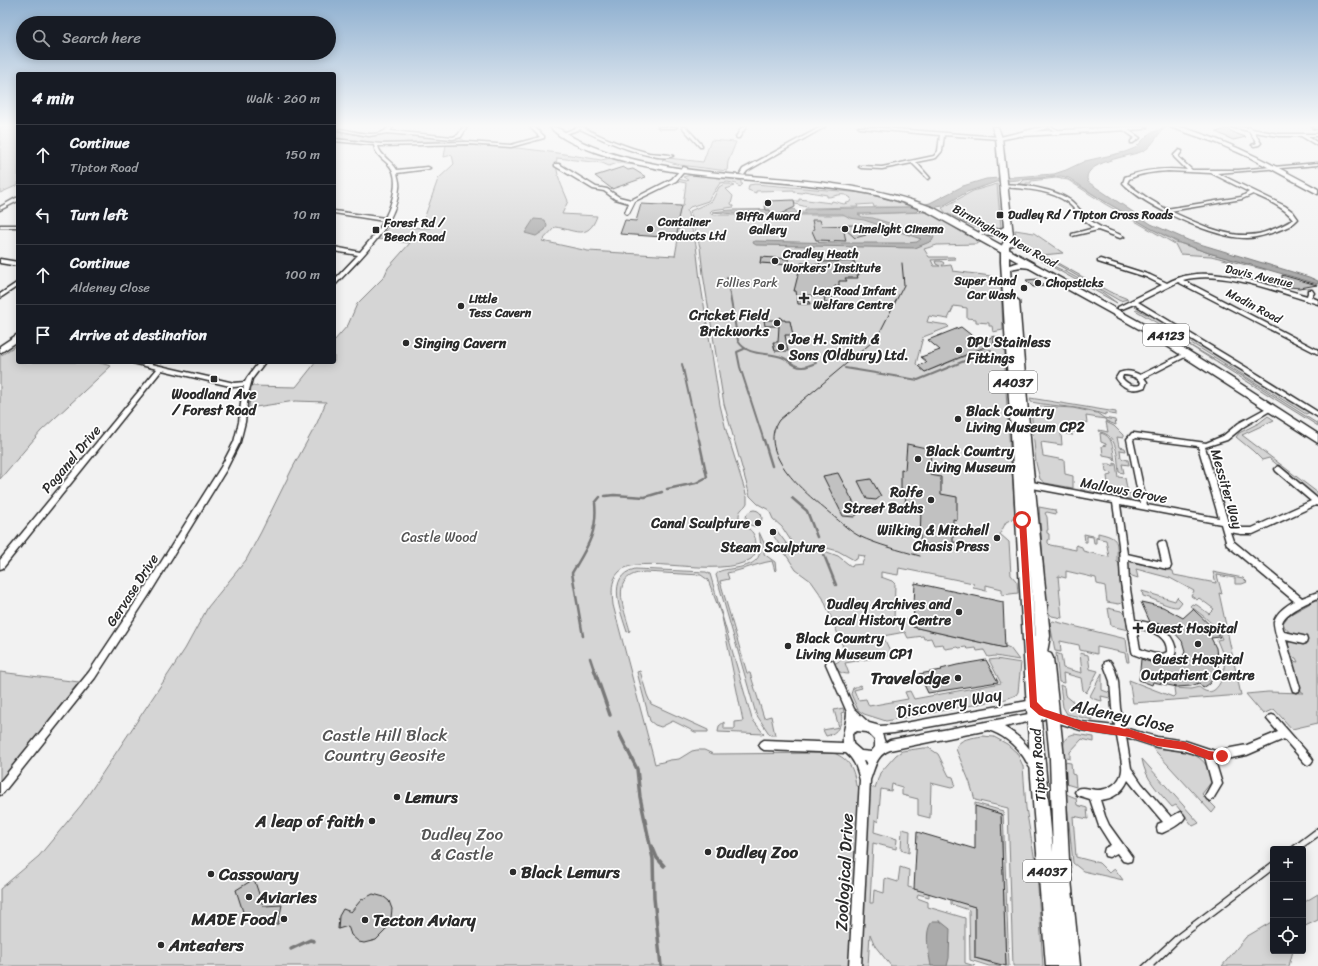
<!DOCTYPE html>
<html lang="en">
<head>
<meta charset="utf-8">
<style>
  body { margin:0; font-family:Sriracha,sans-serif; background:#242831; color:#f1f3f6 }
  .controls { position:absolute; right:12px; bottom:12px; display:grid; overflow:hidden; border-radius:4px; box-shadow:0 2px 10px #0003 }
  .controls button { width:36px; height:36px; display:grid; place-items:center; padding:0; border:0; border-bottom:1px solid #363941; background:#171b24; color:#f1f3f6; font:20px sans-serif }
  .stop { position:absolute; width:12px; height:12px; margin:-9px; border:3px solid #d93025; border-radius:50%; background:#fff }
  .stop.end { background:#d93025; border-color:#fff; box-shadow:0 1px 4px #0008 }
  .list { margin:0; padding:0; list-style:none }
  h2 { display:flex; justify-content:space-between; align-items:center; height:52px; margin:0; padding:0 16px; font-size:17px }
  h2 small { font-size:13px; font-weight:400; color:#9ea1a6 }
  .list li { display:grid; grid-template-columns:26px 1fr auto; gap:12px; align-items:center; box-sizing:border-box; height:60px; padding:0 16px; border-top:1px solid #363941 }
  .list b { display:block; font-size:15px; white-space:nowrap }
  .list p { margin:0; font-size:13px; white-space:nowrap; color:#9ea1a6 }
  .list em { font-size:13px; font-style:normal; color:#9ea1a6 }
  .icon { flex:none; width:22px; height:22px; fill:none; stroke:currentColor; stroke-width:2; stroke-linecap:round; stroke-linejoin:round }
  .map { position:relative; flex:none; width:1318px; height:966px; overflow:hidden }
  .search { position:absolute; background:#171b24; box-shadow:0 2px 10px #0003; left:16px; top:16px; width:320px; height:44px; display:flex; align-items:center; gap:10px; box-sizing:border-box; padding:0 14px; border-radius:22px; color:#9ea1a6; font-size:15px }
  .panel { position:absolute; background:#171b24; box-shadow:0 2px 10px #0003; left:16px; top:72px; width:320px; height:292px; border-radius:4px }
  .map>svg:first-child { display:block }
</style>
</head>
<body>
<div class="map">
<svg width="1318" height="966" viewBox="0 0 1318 966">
  <rect width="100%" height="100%" fill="#f2f2f2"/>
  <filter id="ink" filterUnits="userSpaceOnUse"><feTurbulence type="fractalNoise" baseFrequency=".025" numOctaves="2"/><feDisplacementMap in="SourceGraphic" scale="8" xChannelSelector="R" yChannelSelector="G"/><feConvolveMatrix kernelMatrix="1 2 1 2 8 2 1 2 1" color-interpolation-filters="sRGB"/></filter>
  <g filter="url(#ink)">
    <!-- green -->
    <g fill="#d5d5d5" stroke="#808080">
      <polygon points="0,127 18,127 18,185 0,193"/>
      <polygon points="334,131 342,132 342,135 350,133 362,136 386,134 402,134 459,138 468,142 443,141 381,143 334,138"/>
      <polygon points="711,140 736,142 728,162 727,171 680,165 662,160 668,158 703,162"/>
      <path d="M446,145c53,-1 103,6 155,15l10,-2 24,7 -17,-2 -9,3 -7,-3 -45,-5c-3,14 6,30 11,43l-6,13 35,2c-9,26 -24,13 -42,11l-13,14 46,10 87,5 3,-17 -2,-1 3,-14 -2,-1 4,-17h2l3,-23 -10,-2 2,-2 9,2 1,-1 -5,-3c14,-5 45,-2 58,4v3h2l-4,4 -2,-4 -9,-2 -8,1 -12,18 -18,6 -3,3 9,35 4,35 20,125 6,25 21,67v6c-2,5 -8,6 -8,13 0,14 16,8 17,28 0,7 0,10 -5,15 -32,21 -114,-7 -132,13 -9,9 -7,22 -6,33l42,159 15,-4 9,-1 13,-8 5,-1h7l9,4 121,-1c16,7 20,16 22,33l19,2 5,-15 16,-18 6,-4 21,-3h6l9,6 11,22 4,1 2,6 -1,4 -3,1 -20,-5 -1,35 -12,-3v-16l-16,-4v-8l-10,-3 -1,7 -10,-2 -3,33 -3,-2 -1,12 23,7 -1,10 -23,-6 -3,60h3l1,-13 10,3 1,-15 13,4 2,-15 9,3 -1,17 21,6v4l-11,-3 -1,4 11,4v5l37,11v45l10,3h-84l-16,-20 -5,-12 -2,32h-868v-77l39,-33 43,-52 103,-155 23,-42 38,-47 15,-28 31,-63 25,-46 9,-21 -31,-1 -46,7 2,-22 45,1 20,-25h18v-21l14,-16 9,-21 27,-27 4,-9 22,-25 -33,-4 12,-12 41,1 4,-8 -10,-1 14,-40 16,-15 -2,-9 -8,2z"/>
      <polygon points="1057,177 1068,179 1099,198 1176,242 1209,253 1261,267 1266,270 1211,256 1180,254 1175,244 1105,204 1068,180 1056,178 1031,181 1031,183 1026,183 1026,185 1031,185 1032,188 1020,186 1019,184 1023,180"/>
      <path d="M724,184h6l5,2 -9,3 7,7 -2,8 3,2v1l-22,3 -2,2 1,2 4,1h122l90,-3 10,4 26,17 18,9 -5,2 -39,1 -13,4 5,8h25l2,2 -25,1 3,6h6l-4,-2 -1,-3h6l3,2 -2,3 9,-1 2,6 38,5v5l4,1 1,2 5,1 2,45 -10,2 -1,-6h-3v-3l-13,-1v-3l-9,-1v-10l-13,-2 -6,13 -19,-3 -2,6 20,3 2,2 -26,10 -7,27 9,8 63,-25 6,-4v-7l11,3v38l6,89h-3v5l4,1 3,42 -3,5 -6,3 -6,12 9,8 2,33 6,7 1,11 -16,2v-6l-16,-4v6l-12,-3 -1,-5 -74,-15 -1,7 -17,-3v5l11,4 3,3 -1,36 8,2v-3l10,2 1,1v5l92,21v-2l5,2 9,12 -24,-4 -7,1 -4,-7 -7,1 -1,-3 -8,1 -2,-2 -7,1 -1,-1 -13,2 -2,-5 -9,1 -3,-7 -7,1 -1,-3 -15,2 -3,-6 -22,4 9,19 -47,8 4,11c-8,0 -12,-3 -15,-10l7,-4 3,-7 -2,-9 -19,-46 -12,-17 -15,-11 -25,-38 2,-2 4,1 15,20 6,1 16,-1 13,1 11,4 14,11 1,-2 9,-1 3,-8 -7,-1 -1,4 -3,1 -16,-9 -11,-3 -32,-1 -13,-20 -9,-8 -4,-9 -11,-6 -8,-8 -26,-92 -21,-130 -3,-27 -10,-36 22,-10 7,-14z"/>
      <path d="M755,184l109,9 53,14h-43l-1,-3 -16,1 1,2 -47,1 -16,-4 -1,-3h5v-2l32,4 1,-2 12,3 6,-2 1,-4c-9,-7 -15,-1 -24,-1v-2l-23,-4 -2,2 -8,-1v-2l-38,1v2l-8,-3 1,-5z"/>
      <path d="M997,184l4,43c-21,8 -36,-6 -55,-14l-4,-5 31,-17z"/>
      <polygon points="1015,230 1034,233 1063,253 1043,255 1110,292 1128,299 1120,301 1060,266 1020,247 1018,245"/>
      <polygon points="1031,255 1066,272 1102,292 1117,303"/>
      <polygon points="1137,309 1146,314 1149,313 1310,412 1306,414 1201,349 1135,310"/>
      <polygon points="1181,340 1244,377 1318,424 1318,426"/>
      <polygon points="18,344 18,362 97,362 111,366 41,431 0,479 0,356"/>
      <path d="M1030,398l86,14v3l-11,-2v2c-24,-9 -49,-8 -74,-13z"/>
      <polygon points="1040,406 1073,408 1097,413 1104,418 1115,420 1116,425 1106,421 1105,419 1086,416 1087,423 1082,422 1074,428 1075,432 1068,430 1068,434 1073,435 1061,433 1062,445 1041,442 1043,456 1064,460 1065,474 1073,476 1073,488 1045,483 1040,479 1036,463 1031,409 1040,411"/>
      <polygon points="1268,416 1274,420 1242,435 1318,493 1318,498 1291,478 1294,477 1290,473 1287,473 1269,458 1262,460 1253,451 1236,437 1239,433 1259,423"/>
      <path d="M1106,422l8,4 9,9v3l-6,-1 2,10 6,1 1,3 -6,-1 1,8 7,2 1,5 -7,-1 2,9 -5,-1c-2,-15 -1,-37 -19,-40l-1,-2 9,2z"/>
      <path d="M1100,433c13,2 13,16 15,28l-2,-4 -10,-2 -1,-9 4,-1v-1l-5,-2z"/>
      <polygon points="1114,463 1116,464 1118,477 1125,478 1128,493 1135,495 1134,498 1129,499 1081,490 1081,487 1109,492 1107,476 1111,475 1111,473 1106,471 1105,464 1110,464 1114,466"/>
      <path d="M1039,507l16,3 1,4 -9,-2 -2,1 2,4 1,13h-1v3l2,1v6h-1v3l2,2 26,5v-5l6,2 1,4 26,6 -3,-17 -10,-2v5h-2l-1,-6 -6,-1v6h-2l-1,-8 14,3v-4c22,5 19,8 19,29l2,1 3,40 -3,1 -12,-2 -2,-16 -8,-2 -1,-6 -30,-7v7l-8,-2 4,42 -10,-2 -5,-4z"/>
      <circle cx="754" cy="518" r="8"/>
      <path d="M759,532l6,13 -1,9 11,8 1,8 -1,1 -3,-10c-17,3 -28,9 -45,12l2,6 -9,2 27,92h3l14,45 7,-2 4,19h-5l-14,-21 -40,-139c3,-5 8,-5 14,-6 27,-4 34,-9 29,-37z"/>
      <path d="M1127,560h4v2l42,9 1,4 42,8 -3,-11 30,6 4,4 -5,2h-7v-6l-18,-3 5,19 -3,-1 22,102 -108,8 -4,-23 44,17 2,-2 -1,-7 17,1 8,-2c17,16 27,-12 25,-26l8,2 -1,-6 -8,-2 -6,-15 5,-1c-5,-14 -20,-24 -32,-33l2,-2 5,1 12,9 5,-5 -15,-11 -2,2 -6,-4 3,-5 -24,-13 -34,-9 2,9 -9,-3z"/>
      <path d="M635,569l71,3 4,2 42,145 12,15 -46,-2 1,-6 5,-4v7h11v-7l8,-1 -21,-104 -14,-37 -7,-5 -56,-3c-37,3 -21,36 -15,59l-3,1c-6,-20 -22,-56 8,-63z"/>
      <path d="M1142,591l33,10 2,-4 5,5 -4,5c-8,1 -26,-9 -35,-11z"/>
      <path d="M1318,599v124l-26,6 -18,-20 -11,5 -17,-20 22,-2 36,1 -3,-2 -9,-30 6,1 -2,-4 -4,-1 -4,-13 2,-3 16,2 -2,-6c-9,-3 -18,-4 -21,-14l6,-8z"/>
      <polygon points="1108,608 1121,611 1125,614 1128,630 1111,626"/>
      <polygon points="1053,621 1126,639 1129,662 1127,662 1125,653 1097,647 1097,654 1080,650 1079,645 1060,641 1061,652 1055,651 1050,623"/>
      <polygon points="1056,653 1061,655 1063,668 1082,673 1080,653 1088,655 1090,669 1098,671 1086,693 1083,690 1081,678 1063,673 1064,683 1059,682"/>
      <polygon points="996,659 1021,663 1018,692 1016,695 1006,699 886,721 864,714 858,710 851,694 853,688 860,685 862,688 854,690 858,700 866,699 869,706 908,699 905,692 910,691 914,699 1001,683 989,660"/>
      <polygon points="640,671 647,695 651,704 708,730 708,732 695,732 673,721 661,727 655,725 650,721 637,672"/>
      <polygon points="0,672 79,682 0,782"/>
      <polygon points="1102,673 1102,690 1110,693 1110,698 1101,696 1102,701 1094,699 1090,696"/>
      <polygon points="1060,685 1064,687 1065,695 1086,712 1092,714 1093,720 1067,714 1063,707"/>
      <path d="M843,708l1,4 -3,1c3,10 -4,21 -15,23l-3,-6 16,-3 -5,-17z"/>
      <path d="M1074,734l20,3v5l-12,-3 -12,13v7l-6,-2c-1,-11 -2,-20 10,-23z"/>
      <path d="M982,736l12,1 13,7 10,9 6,13 3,42 11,65 6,93h-30l-5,-158 -33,-8 -5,-17 -14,-34c2,-11 17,-11 26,-13z"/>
      <path d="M1148,743c27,11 58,2 64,38l-10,13 14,14 -4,5z"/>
      <path d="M1142,759l57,64 -6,3 -17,-21 -4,2c-13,-15 -27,-28 -30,-48z"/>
      <polygon points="1064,762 1071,763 1072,774 1075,775 1076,787 1066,784"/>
      <polygon points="1066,794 1076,798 1077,805 1087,808 1088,819 1073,816 1076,857 1099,863 1109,873 1115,869 1123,880 1083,871 1073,863"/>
      <polygon points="975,803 1003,811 1009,966 1006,966 1001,814 975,806"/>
      <polygon points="902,829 910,831 909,853 901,850"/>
      <polygon points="1318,894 1318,920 1303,927 1303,903"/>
      <polygon points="951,899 975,907 975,958 1001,966 989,966 970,960 969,910 951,904"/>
      <polygon points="1273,921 1273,951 1293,951 1289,966 1222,966 1246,937"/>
    </g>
    <!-- water -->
    <g fill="#ababab" stroke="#787878">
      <path d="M1163,127h3c-9,6 -12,19 -23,24 -10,5 -64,11 -55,31l63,42 39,17 119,36 9,4v3l-109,-31 -29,-10 -30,-15 -51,-30 -30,-20 -8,-2 -65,6 -29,10 -24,14 -25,4 -2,2 -58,2 4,3 11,1 61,19 -2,4 -17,7 -159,-3 -3,-2 1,-2 86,2h67l10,-1 4,-3 -57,-19 -14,-2 -7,-4h-108l-23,-2 19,-2 63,-1 2,3 9,-1v-2l109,-2 16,-4 33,-17 23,-7 68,-5 12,-4 19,-9 40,-9 10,-4 15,-15 7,-2z"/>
      <polygon points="534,219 545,220 547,226 545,230 536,236 525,233"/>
      <path d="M933,921h7l10,8 -1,29 -2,8h-16c-2,-12 -8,-36 2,-45z"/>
    </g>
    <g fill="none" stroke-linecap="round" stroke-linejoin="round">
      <!-- stream-far2 -->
      <g stroke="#787878" stroke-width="2">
        <path d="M727,278l11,63c11,17 30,10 46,17 6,3 10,9 17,9 5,1 10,-3 15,-4"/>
        <polyline points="720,284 728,286"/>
        <polyline points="744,349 737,352 740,367 764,441"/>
        <polyline points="682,364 699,441"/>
        <polyline points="845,368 918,380 991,350"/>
      </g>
      <!-- stream-far1 -->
      <g stroke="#787878" stroke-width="2.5">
        <polyline points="764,440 772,466"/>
        <polyline points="667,489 696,483 707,477 699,440"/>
        <polyline points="605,496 614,495 645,497 662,492"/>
        <polyline points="792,498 807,511 817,537"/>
        <polyline points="824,555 836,585"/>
        <path d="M583,636l-11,-63c14,-24 26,-40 23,-70l5,-6"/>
        <polyline points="590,658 594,670"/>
      </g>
      <!-- stream -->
      <g stroke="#787878" stroke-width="3.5">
        <polyline points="594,669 610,715"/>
        <polyline points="619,733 637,769 640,797 653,859 654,898 661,966"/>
        <polyline points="652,846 657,858 664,866"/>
        <polyline points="291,949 310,940 314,941"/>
      </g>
    </g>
    <!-- building -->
    <g fill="#c1c1c1" stroke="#2b2b2b">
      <polygon points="1227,129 1237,134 1246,137 1233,140 1216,132"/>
      <polygon points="623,167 628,170 633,169 646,177 612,189 595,176"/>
      <polygon points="794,200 795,207 772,218 770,210 766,210 764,202 768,202 768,201"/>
      <polygon points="641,204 681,206 677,223 679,224 676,238 620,234 625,220 636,221"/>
      <polygon points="812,220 820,220 822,226 854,225 866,235 855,238 843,227 846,241 816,240 812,231 814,230"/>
      <polygon points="761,257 789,259 789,265 760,263"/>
      <polygon points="854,261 859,275 857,275 858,278 845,278 847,281 839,281 839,286 835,286 831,303 824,302 825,297 808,295 810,304 798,304 796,291 794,291 801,263 820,265 819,262"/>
      <polygon points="1282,275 1317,285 1300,288 1289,287 1282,283"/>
      <polygon points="1038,279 1045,286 1033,287 1026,280"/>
      <polygon points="781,317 782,320 785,320 785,321 790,321 793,335 785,335 788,351 775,351 773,342 778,342 779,326 765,326 764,320 779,320 779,318"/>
      <polygon points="961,327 980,342 994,336 994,343 925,372 918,366 927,362 921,357 940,350 928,340"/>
      <polygon points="907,444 931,449 930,475 941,477 941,494 957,497 957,520 953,519 953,542 960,543 960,551 920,543 921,509 919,509 919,506 905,503 906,495 903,495 903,490 901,489 901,469 905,470"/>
      <polygon points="838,473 859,513 854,517 843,516 823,476"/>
      <polygon points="871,479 881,496 876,500 867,499 858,481"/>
      <polygon points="915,583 1003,602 1005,648 913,627"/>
      <polygon points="1141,602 1163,607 1183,618 1193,609 1215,630 1220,637 1211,638 1216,648 1218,666 1216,675 1209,684 1203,688 1199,683 1191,686 1177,687 1153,682 1152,685 1139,680 1141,659 1156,664 1174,664 1182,660 1185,651 1182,641 1173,631 1164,625 1150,622"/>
      <polygon points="986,660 998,682 928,693 919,674 942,670 941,669 957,665"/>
      <polygon points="975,806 1001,814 1006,966 975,958 975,907 914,889 917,832 975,849"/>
      <polygon points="254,879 263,906 282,905 278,924 258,925 245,918 236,890"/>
      <polygon points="373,894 384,897 389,901 392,909 391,918 385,931 376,940 364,943 359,942 351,935 348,926 338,929 339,916 343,909 351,912 361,900"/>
    </g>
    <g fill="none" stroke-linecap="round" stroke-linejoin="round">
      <defs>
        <g id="minor">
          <path d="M389,127h4l-3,4 63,6 5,-2 5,-8h4l-6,10 -8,2 -66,-6 -18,3 -31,-6 2,-1c15,2 39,11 49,-2z"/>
          <path d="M530,127h4l10,9v2l-33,9 -43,-3 -90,2c2,10 14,15 19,24l31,-3 2,1 -2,1 -31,4c1,5 3,10 2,15 -3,39 -38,69 -63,96l-2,1v-5l24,-25 -24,-4v-4l26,5 17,-20 7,-11 -50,-8v-2l51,7c7,-14 16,-40 4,-53 -6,-6 -14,-11 -15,-20l-40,-4v-2l47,5 87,-2 43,3 29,-8z"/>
          <path d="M577,127h8l-1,1c20,10 42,19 65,25 7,1 19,1 24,3 -17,8 -75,-18 -93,-27l-17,6 -2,-1z"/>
          <polygon points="658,127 677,127 675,128 660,128"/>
          <polygon points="682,127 686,127 702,145 702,147 700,147"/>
          <polygon points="742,127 746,127 739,138 737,138 736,137"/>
          <polygon points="821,127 825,127 747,171 744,175 740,174 743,169"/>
          <polygon points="858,127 869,127 999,137 1001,138 999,139 944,135 942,151 936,158 916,162 930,178 928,179 912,163 882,169 861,168 859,167 861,166 882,167 934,156 938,151 940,135 860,128"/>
          <polygon points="1048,127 1052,127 1062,132 1059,133"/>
          <polygon points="1122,127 1124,127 1140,138 1133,143 1131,143 1131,141 1135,138 1122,129"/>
          <polygon points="1231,127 1237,127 1247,128 1249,127 1252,129 1279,134 1318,134 1318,136 1307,136 1318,143 1318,146 1301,136 1279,136 1254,132 1261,143 1259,145 1254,146 1252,145 1257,143 1249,131"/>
          <polygon points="1312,127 1318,127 1318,129 1313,128"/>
          <path d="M1179,150l3,1 -4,6 14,13h46l80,-7v2l-101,8 68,33 8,6 5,7c-5,6 -13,9 -21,12 -9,3 -20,7 -30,7 -32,1 -103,-32 -124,-55l2,-6c21,-8 40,-9 62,-7l-13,-13v-2zM1168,171l43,2 38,19 -8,5 -75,12 -17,-10 -13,-9 -9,-7 2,-4c13,-6 25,-7 39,-8zM1253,194c14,6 31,13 40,25 -6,5 -14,8 -22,11 -7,3 -16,5 -24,5 -25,1 -55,-14 -77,-24l72,-12z"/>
          <polygon points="555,164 559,164 596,187 607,189 619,197 631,200 672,179 683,167 687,168 676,181 635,201 629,213 627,214 625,213 629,203 615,199 604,191 593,189 555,166"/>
          <path d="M1001,185c18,-2 54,4 69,15 9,7 14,17 24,23 9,7 21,8 30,14l-4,1 -22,-8 -26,6v-2l22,-6c-12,-7 -17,-18 -27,-26 -18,-13 -43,-13 -64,-15l-2,-1z"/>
          <polygon points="16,198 18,198 18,201 0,210 0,207"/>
          <rect x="0" y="225" width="18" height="2"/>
          <polygon points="0,259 18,262 18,266 0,263"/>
          <path d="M1100,259l50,16 17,8c7,-4 15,-7 23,-8 29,-6 87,12 117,21l1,-3v-3h4l2,3 -3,4 7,3v4c-37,-11 -97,-35 -135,-24l135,70v4l-140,-72 -40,20 116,70 64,40v5l-184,-113 -12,5h-4v-2l44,-22 -16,-8 -48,-15v-2z"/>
          <polygon points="18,282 18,286 0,298 0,294"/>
          <path d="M1187,352l3,2 -1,1 -45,23 3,4 -2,5c-12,5 -22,2 -29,-9l3,-5c7,-3 14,-2 21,2zM1123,375c8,0 13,2 18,7l-1,3c-7,2 -13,-1 -18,-7z"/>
          <polygon points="132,362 143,362 234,383 245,382 247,378 259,362 265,362 252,379 248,394 245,422 240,442 226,470 149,595 95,678 3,793 0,795 0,782 89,672 143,591 221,467 234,442 239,422 242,394 244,386 234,387 162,370 3,568 0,569 0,560 157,369 133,363"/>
          <path d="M1270,406h2l3,2 -32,19 -16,13 -22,7 24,79 12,2h11l59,-27 -35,-30 -1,-2 3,-3 2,1 38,32v7l-2,-1 -63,29h-12l-11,-2 3,9 69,57 16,-6v6c-9,4 -34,14 -36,25 0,3 1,6 2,9l19,4 3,1 1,3 -1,3 -3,1 -17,-4 14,48 -1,3 -3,1 -3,-1 -1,-3c-3,-10 -20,-61 -18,-67 4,-10 12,-15 20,-20l-67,-56 -6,-21 -101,-19 7,49 35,8 -4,-18 1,-2 3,-1 3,1 1,2 5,22 -1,2 -3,1 -39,-9 1,23 6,37c9,2 19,3 27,8 12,8 23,31 1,34 -10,1 -21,-5 -30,-8l-1,-3 -11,-68 -2,-38 -6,-42 -86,-16 -2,-1 -2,-2 2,-2 2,-1 113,22 -13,-64 5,-6h2l72,10 17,-7 16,-13zM1135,438l63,8 21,72 -72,-13 -14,-65zM1136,628c14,2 32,7 31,24 -8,5 -19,0 -27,-3z"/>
          <path d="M830,660l3,1 21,48 15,14 11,3 14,-1 139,-25 3,1 1,3 -1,3 -3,1 -139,25 -12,1 3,9 5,-3 144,-27 3,1 1,3 -1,3 -33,7c16,9 28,22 35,39l-2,3 -3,2c-6,-3 -7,-10 -11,-15 -9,-12 -21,-22 -35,-26l-98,20c-14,5 -15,17 -20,30l-9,186h-12l11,-186c-3,-11 -5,-20 -14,-27l-82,-3 -3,-2 -2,-3 2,-3 3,-2 79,3c-1,-10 4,-20 4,-31l-21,-48 1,-3zM857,731l10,1 8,8v7l-4,5 -10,-1 -8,-7 -1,-10zM863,761l4,1 -2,4z"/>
          <path d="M1108,661l3,1 4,8 3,11 2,27 4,20 33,9 28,4 30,10 32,-6 31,-13 -11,-13 2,-3 3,-1 3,1 36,41 2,3 -2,3 -3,2 -3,-2 -21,-24 -37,16 -32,6 7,23 -9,15 -3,2 -3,-2 -2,-3 7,-13 -7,-26 -20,-6 -28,-4 -31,-10 5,31 11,16 29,33 9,-5 3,2 2,3c-3,7 -16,13 -23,16l-4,-1 -1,-4 1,-4 5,-2 -27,-32 -8,-10c-5,12 -15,19 -28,20l5,16 4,9 23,32 -1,4 -4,1 -4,-1 -6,-8 -8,4 -4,-1 -1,-4 1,-4 6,-3 -12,-19 -9,-27 -13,-4 -2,-3 2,-3c6,-3 14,1 21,1 11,0 23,-8 24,-20 1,-7 -4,-26 -5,-34l-36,-6 -31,-10 -1,-3 1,-3 3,-1 28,9 34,4 -3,-18 -2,-27 -6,-16 1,-3z"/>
        </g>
        <polygon id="tertiary" points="1125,127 1147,127 1144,129 1022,136 1019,134 1022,132"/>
        <polygon id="secondary" points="1042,127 1050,127 1024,135 999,140 996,138"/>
        <g id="primary">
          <path d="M992,127h6l4,11 12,106 -5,3v18l11,-3 14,2 1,2 -4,2 -10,-1 -11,2 2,31 3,-2 4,3 12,149 19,186 -3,16 4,2 2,4 11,100 5,102 11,106h-34l-15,-189 -30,-515v-15l5,-9 -1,-5 -12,2 -13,-1 -1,-2c6,-5 17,1 25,-5l-8,-89zM1030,565l6,71v4zM1046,718l4,40 3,94 -12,-132z"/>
          <path d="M1170,127c10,-2 20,3 29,6 42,14 80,35 119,56v5l-67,-36 -34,-15z"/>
          <polygon points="18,334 18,341 0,353 0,346"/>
        </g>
        <path id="trunk" d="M550,127c9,-1 18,8 26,12 22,11 45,18 69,23 95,21 196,10 289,46l222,123 74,46 88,57v9l-168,-108 -222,-123c-23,-10 -47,-17 -73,-21 -86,-14 -177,-9 -260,-39 -16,-6 -34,-12 -45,-25z"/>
      </defs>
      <!-- minor casing -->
      <use href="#minor" stroke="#2b2b2b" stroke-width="3"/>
      <!-- tertiary casing -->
      <use href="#tertiary" stroke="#2b2b2b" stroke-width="3"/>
      <!-- secondary casing -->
      <use href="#secondary" stroke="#2b2b2b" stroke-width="3"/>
      <!-- primary casing -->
      <use href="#primary" stroke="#2b2b2b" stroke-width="3"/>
      <!-- trunk casing -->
      <use href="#trunk" stroke="#2b2b2b" stroke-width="3"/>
      <!-- minor -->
      <use href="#minor" fill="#fff" fill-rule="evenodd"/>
      <!-- tertiary -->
      <use href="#tertiary" fill="#fff" fill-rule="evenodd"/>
      <!-- secondary -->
      <use href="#secondary" fill="#fff" fill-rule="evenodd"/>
      <!-- primary -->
      <use href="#primary" fill="#fff" fill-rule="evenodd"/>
      <!-- trunk -->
      <use href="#trunk" fill="#fff" fill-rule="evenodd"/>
      <!-- tram-far1 -->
      <path stroke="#2b2b2b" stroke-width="1" d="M902,263l2,22 -24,47 -9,11 -92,77c-24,34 30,76 53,95 9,7 17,16 27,21 19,9 40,14 61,20"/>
      <!-- tram -->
      <g stroke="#2b2b2b" stroke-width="1.5">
        <polyline points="1289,849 1318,827"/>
        <polyline points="1301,849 1318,837"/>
        <polyline points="1142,966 1177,934 1273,861"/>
        <polyline points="1154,966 1181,940 1273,870"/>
      </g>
    </g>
  </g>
  <!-- sky -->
  <linearGradient id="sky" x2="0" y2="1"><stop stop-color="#8fb0d0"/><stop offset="0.48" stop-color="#f9f9f9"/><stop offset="1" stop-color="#f9f9f9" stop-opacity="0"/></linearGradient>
  <rect width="1318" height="262" fill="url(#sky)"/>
  <!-- route -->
  <polygon fill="#d93025" points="1022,517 1026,520 1037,702 1044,709 1081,721 1129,729 1157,738 1185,742 1209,751 1225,753 1227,756 1225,759 1209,760 1185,750 1157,746 1129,737 1081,730 1039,715 1030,707 1019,520"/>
  <!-- markers -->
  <g fill="#2b2b2b" stroke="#fff" stroke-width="1.5">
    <circle cx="768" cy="203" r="4"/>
    <rect x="996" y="211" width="8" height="8" rx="2"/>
    <circle cx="650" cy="229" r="4"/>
    <circle cx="845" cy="229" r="4"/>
    <rect x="372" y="226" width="8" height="8" rx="2"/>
    <circle cx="775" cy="261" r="4"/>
    <circle cx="1038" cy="283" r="4"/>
    <circle cx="1024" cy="288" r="4"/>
    <path d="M802 292h4v4h4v4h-4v4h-4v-4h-4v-4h4z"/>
    <circle cx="461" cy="306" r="4"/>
    <circle cx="777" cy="323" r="4"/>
    <circle cx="406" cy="343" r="4"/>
    <circle cx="781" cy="347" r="4"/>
    <circle cx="959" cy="350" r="4"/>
    <rect x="210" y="375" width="8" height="8" rx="2"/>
    <circle cx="958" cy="419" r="4"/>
    <circle cx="918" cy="459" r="4"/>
    <circle cx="931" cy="500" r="4"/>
    <circle cx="758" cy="523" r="4"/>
    <circle cx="773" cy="532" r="4"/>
    <circle cx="997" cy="538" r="4"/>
    <circle cx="959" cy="612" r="4"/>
    <path d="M1136 622h4v4h4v4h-4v4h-4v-4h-4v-4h4z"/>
    <circle cx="1198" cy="644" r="4"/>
    <circle cx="788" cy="646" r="4"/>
    <circle cx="958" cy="678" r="4"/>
    <circle cx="397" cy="797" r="4"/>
    <circle cx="372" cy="821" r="4"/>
    <circle cx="708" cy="852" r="4"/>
    <circle cx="513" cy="872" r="4"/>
    <circle cx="211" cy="874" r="4"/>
    <circle cx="249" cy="897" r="4"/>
    <circle cx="284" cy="919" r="4"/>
    <circle cx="365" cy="920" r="4"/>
    <circle cx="161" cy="945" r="4"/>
  </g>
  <g text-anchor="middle" stroke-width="3.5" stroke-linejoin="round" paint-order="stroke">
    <!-- far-poi labels -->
    <g font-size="12" font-weight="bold" fill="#2b2b2b" stroke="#fff" text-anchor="start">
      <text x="1008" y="219">Dudley Rd / Tipton Cross Roads</text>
      <text x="768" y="220" text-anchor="middle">Biffa Award<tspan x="768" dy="14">Gallery</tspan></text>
      <text x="658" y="226">Container<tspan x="658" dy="14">Products Ltd</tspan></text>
      <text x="384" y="227">Forest Rd /<tspan x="384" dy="14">Beech Road</tspan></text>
      <text x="853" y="233">Limelight Cinema</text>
      <text x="783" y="258">Cradley Heath<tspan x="783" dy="14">Workers' Institute</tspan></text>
      <text x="1016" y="285" text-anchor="end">Super Hand<tspan x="1016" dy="14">Car Wash</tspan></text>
      <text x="1046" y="287">Chopsticks</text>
      <text x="813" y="295">Lea Road Infant<tspan x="813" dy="14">Welfare Centre</tspan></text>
      <text x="469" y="303">Little<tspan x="469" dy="14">Tess Cavern</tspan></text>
    </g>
    <!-- far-street labels -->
    <g font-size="12" fill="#2b2b2b" stroke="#fff">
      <text transform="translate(1005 236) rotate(29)" y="4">Birmingham New Road</text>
      <text transform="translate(1259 276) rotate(13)" y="4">Davis Avenue</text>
      <text transform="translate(1254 306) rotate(28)" y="4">Madin Road</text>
    </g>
    <!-- far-park labels -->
    <g font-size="12" fill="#565656" stroke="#fff">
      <text x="747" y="287">Follies Park</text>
    </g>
    <!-- shield labels -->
    <g fill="#fff" stroke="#6b6b6b" stroke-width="1">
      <rect x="1143" y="324" width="46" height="22" rx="3"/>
      <rect x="989" y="371" width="48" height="22" rx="3"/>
      <rect x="1023" y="860" width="48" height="22" rx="3"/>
    </g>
    <g font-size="13" font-weight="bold" fill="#2b2b2b">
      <text x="1166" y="340">A4123</text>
      <text x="1013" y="387">A4037</text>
      <text x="1047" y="876">A4037</text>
    </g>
    <!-- poi labels -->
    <g font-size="14" font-weight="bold" fill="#2b2b2b" stroke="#fff" text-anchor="start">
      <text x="769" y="320" text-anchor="end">Cricket Field<tspan x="769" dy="16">Brickworks</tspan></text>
      <text x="789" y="344">Joe H. Smith &amp;<tspan x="789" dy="16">Sons (Oldbury) Ltd.</tspan></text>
      <text x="967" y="347">DPL Stainless<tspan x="967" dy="16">Fittings</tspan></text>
      <text x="414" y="348">Singing Cavern</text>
      <text x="214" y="399" text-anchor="middle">Woodland Ave<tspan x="214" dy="16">/ Forest Road</tspan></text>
      <text x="966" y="416">Black Country<tspan x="966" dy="16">Living Museum CP2</tspan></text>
      <text x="926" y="456">Black Country<tspan x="926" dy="16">Living Museum</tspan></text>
      <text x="923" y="497" text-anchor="end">Rolfe<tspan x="923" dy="16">Street Baths</tspan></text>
      <text x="750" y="528" text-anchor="end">Canal Sculpture</text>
      <text x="989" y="535" text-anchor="end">Wilking &amp; Mitchell<tspan x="989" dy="16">Chasis Press</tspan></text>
      <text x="773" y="552" text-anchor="middle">Steam Sculpture</text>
      <text x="951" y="609" text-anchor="end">Dudley Archives and<tspan x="951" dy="16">Local History Centre</tspan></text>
      <text x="1147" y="633">Guest Hospital</text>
      <text x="796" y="643">Black Country<tspan x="796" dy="16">Living Museum CP1</tspan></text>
      <text x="1198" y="664" text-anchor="middle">Guest Hospital<tspan x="1198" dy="16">Outpatient Centre</tspan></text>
    </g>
    <!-- street labels -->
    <g font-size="14" fill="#2b2b2b" stroke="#fff">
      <text transform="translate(71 459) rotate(-50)" y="5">Paganel Drive</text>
      <text transform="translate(1227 489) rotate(74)" y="5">Messiter Way</text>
      <text transform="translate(1124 490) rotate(11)" y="5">Mallows Grove</text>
      <text transform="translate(132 590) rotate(-57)" y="5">Gervase Drive</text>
      <text transform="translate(1038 765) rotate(-94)" y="5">Tipton Road</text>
    </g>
    <!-- park labels -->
    <g font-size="14" fill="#565656" stroke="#fff">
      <text x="439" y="542">Castle Wood</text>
    </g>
    <!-- near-poi labels -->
    <g font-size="17" font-weight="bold" fill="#2b2b2b" stroke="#fff" text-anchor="start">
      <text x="950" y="684" text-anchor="end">Travelodge</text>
      <text x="405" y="803">Lemurs</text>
      <text x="364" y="827" text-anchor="end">A leap of faith</text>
      <text x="716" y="858">Dudley Zoo</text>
      <text x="521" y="878">Black Lemurs</text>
      <text x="219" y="880">Cassowary</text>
      <text x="257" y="903">Aviaries</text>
      <text x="276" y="925" text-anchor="end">MADE Food</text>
      <text x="373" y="926">Tecton Aviary</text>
      <text x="169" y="951">Anteaters</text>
    </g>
    <!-- near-street labels -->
    <g font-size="17" fill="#2b2b2b" stroke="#fff">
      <text transform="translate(949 703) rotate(-10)" y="6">Discovery Way</text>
      <text transform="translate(1123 716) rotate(12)" y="6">Aldeney Close</text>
      <text transform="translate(844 872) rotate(-87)" y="6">Zoological Drive</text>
    </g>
    <!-- near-park labels -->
    <g font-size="17" fill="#565656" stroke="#fff">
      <text x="385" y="741">Castle Hill Black<tspan x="385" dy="20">Country Geosite</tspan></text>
      <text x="462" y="840">Dudley Zoo<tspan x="462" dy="20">&amp; Castle</tspan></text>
    </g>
  </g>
</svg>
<div class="controls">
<button>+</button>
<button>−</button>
<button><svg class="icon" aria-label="locate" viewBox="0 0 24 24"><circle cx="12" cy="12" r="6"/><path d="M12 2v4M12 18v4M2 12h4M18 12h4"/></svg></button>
</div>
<div class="stop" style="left:1022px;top:520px"></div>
<div class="stop end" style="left:1222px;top:756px"></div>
<div class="search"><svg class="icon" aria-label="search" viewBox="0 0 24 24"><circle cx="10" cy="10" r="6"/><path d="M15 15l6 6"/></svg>Search here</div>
<section class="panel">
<h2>4 min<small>Walk · 260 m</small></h2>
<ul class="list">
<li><svg class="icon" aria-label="ahead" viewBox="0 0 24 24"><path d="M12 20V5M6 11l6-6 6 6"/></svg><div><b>Continue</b><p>Tipton Road</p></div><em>150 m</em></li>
<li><svg class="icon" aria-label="left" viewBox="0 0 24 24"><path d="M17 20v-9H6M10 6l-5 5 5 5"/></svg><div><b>Turn left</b></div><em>10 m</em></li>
<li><svg class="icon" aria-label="ahead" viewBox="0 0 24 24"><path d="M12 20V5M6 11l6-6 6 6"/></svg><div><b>Continue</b><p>Aldeney Close</p></div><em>100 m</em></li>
<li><svg class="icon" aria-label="arrive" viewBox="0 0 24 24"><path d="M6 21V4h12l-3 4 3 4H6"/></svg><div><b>Arrive at destination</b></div></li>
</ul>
</section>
</div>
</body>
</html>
